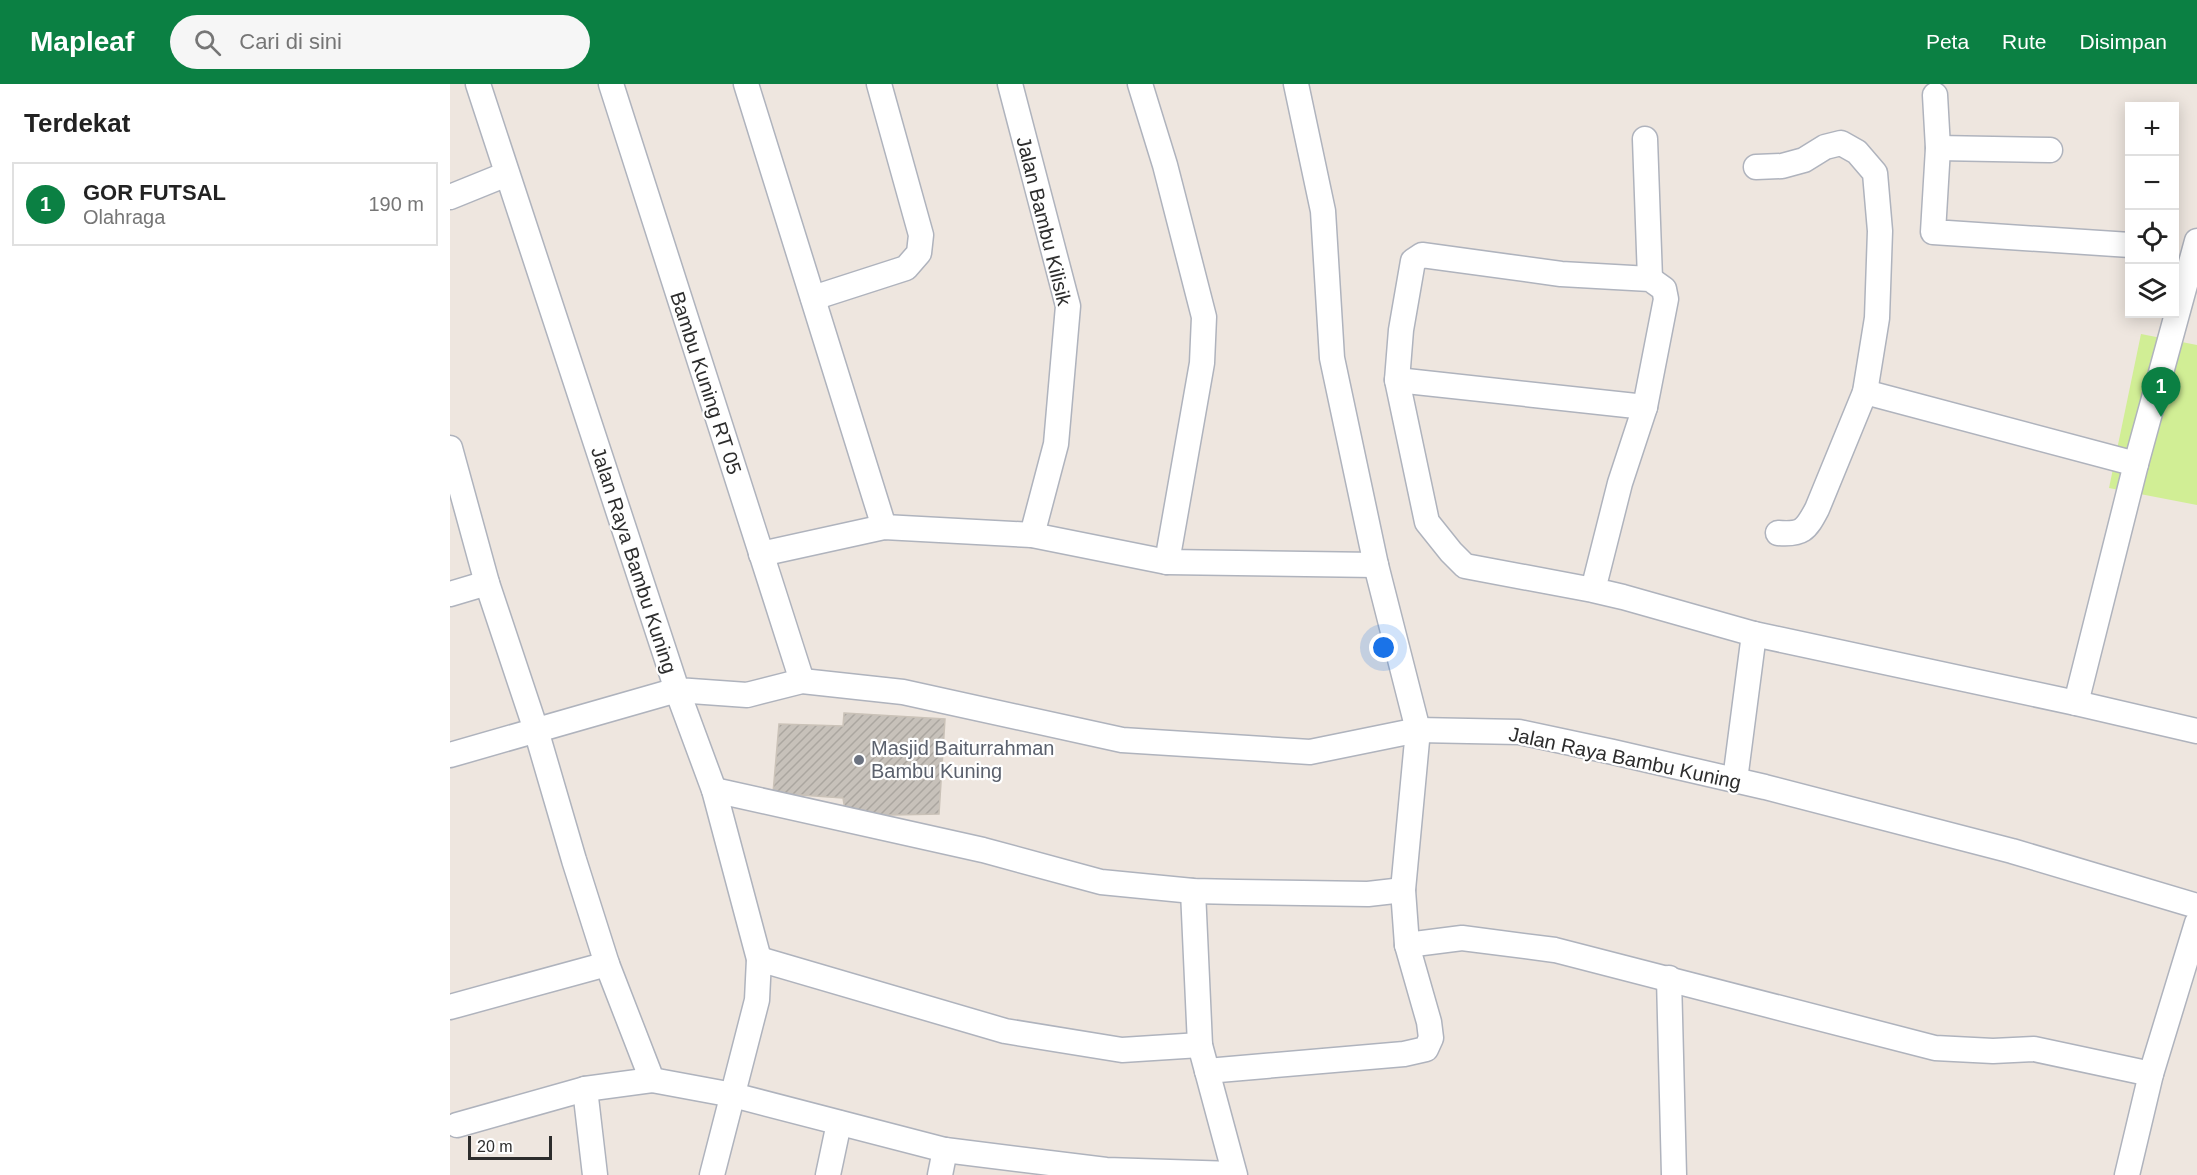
<!DOCTYPE html>
<html lang="id">
<head>
<meta charset="utf-8">
<style>
  body { margin:0; font-family:Arial,sans-serif; background:#f6f6f6; color:#222 }
  .controls { position:absolute; right:18px; top:18px; display:grid; overflow:hidden; border-radius:0px; box-shadow:0 3px 15px #0003 }
  .controls button { width:54px; height:54px; display:grid; place-items:center; padding:0; border:0; border-bottom:2px solid #e0e0e0; background:#fff; color:#222; font:30px sans-serif }
  .scale { position:absolute; left:18px; bottom:15px; width:84px; box-sizing:border-box; padding-left:6px; border:3px solid #2d2d2d; border-top:0; font-size:16px; line-height:21px; white-space:nowrap; color:#2d2d2d; -webkit-text-stroke:4px #fff; paint-order:stroke }
  .you { position:absolute; left:934px; top:564px; width:21px; height:21px; margin:-15px; border:4px solid #fff; border-radius:50%; background:#1a73e8; box-shadow:0 0 0 9px #1a73e833 }
  .badge { display:grid; place-items:center; width:39px; height:39px; border-radius:50%; background:#0b8043; color:#fff; font-size:20px; font-weight:700 }
  .pin { position:absolute; translate:-50% -50px; filter:drop-shadow(0 2px 3px #0008) }
  .pin::after { content:''; position:absolute; top:32px; width:21px; height:18px; background:inherit; clip-path:polygon(0 0,100% 0,50% 100%) }
  .list { margin:0; padding:0; list-style:none }
  h2 { display:flex; justify-content:space-between; align-items:center; height:78px; margin:0; padding:0 24px; font-size:26px }
  h2 small { font-size:20px; font-weight:400; color:#767676 }
  .list li { display:grid; grid-template-columns:39px 1fr auto; gap:18px; align-items:center; box-sizing:border-box; height:84px; margin:0 12px 12px; padding:0 12px; border:2px solid #e0e0e0; border-radius:0px }
  .list b { display:block; font-size:22px; white-space:nowrap }
  .list p { margin:0; font-size:20px; white-space:nowrap; color:#767676 }
  .list em { font-size:20px; font-style:normal; color:#767676 }
  .icon { flex:none; width:33px; height:33px; fill:none; stroke:currentColor; stroke-width:2; stroke-linecap:round; stroke-linejoin:round }
  .map { position:relative; flex:none; width:1747px; height:1091px; overflow:hidden }
  header { display:flex; align-items:center; gap:36px; box-sizing:border-box; height:84px; padding:0 30px; background:#0b8043; color:#fff }
  header strong { font-size:28px }
  nav { display:flex; gap:33px; margin-inline-start:auto; font-size:21px }
  .search { width:420px; height:54px; background:#f6f6f6; display:flex; align-items:center; gap:15px; box-sizing:border-box; padding:0 21px; border-radius:33px; color:#767676; font-size:22px }
  main { display:flex }
  aside { flex:1; background:#fff }
  .map>svg:first-child { display:block }
</style>
</head>
<body>
<header>
<strong>Mapleaf</strong>
<div class="search"><svg class="icon" aria-label="search" viewBox="0 0 24 24"><circle cx="10" cy="10" r="6"/><path d="M15 15l6 6"/></svg>Cari di sini</div>
<nav><a>Peta</a><a>Rute</a><a>Disimpan</a></nav>
</header>
<main>
<aside>
<h2>Terdekat<small></small></h2>
<ul class="list">
<li><span class="badge">1</span><div><b>GOR FUTSAL</b><p>Olahraga</p></div><em>190 m</em></li>
</ul>
</aside>
<div class="map">
<svg width="1747" height="1091" viewBox="0 0 1747 1091">
  <defs>
    <pattern id="building-hatch" width="6" height="6" patternUnits="userSpaceOnUse" patternTransform="scale(1.5)"><rect width="6" height="6" fill="#c7c1ba"/><path d="M-1 1l2-2M0 6l6-6M5 7l2-2" fill="none" stroke="#aba6a0"/></pattern>
  </defs>
  <rect width="100%" height="100%" fill="#eee6df"/>
  <!-- pitch -->
  <polygon fill="#d1ee95" points="1691,250 1747,261 1747,421 1659,404"/>
  <!-- building -->
  <polygon fill="url(#building-hatch)" stroke="#cac2b8" stroke-width="1.5" points="394,629 495,635 489,730 396,732 393,714 323,709 329,640 393,642"/>
  <g fill="none" stroke-linecap="round" stroke-linejoin="round">
    <defs>
      <g id="street">
        <polyline points="28,0 227,606 297,611 352,597 453,608 672,656 860,668 968,646 1069,648 1163,668 1315,703 1562,767 1747,822"/>
        <polyline points="161,0 352,597"/>
        <polyline points="296,0 434,443"/>
        <polyline points="560,0 618,222 606,360 582,451"/>
        <polyline points="690,0 715,81 754,233 752,279 717,478"/>
        <polyline points="846,0 873,127 882,274 926,481 968,646 953,806 957,861 1012,854 1105,866 1485,964 1543,967 1584,965 1701,990"/>
        <polyline points="1485,11 1488,64 1483,148 1680,161"/>
        <polyline points="1195,55 1200,195"/>
        <polyline points="1488,64 1600,66"/>
        <path d="M1306,83l26,-1 22,-6 21,-13 16,-4 16,9 18,21 5,58 -3,87 -12,74 -48,117c-11,21 -15,26 -39,24"/>
        <polyline points="0,113 57,90"/>
        <polyline points="363,214 456,184 469,169 471,151 429,0"/>
        <polyline points="947,296 1195,323"/>
        <polyline points="1415,308 1686,380"/>
        <polyline points="0,364 37,499 86,646 124,776 157,880 202,996 283,1011 495,1066 656,1086 784,1090"/>
        <polyline points="311,470 434,443 582,451 717,478 926,481"/>
        <polyline points="1143,506 1015,482 1001,468 977,438 947,296 951,246 963,177 972,171 1111,190 1200,195 1214,205 1216,215 1195,323 1170,399 1143,506 1173,513 1304,550"/>
        <polyline points="0,510 37,499"/>
        <polyline points="1626,619 1686,380 1747,157"/>
        <polyline points="0,671 227,606 264,706 309,875 307,916 262,1091"/>
        <polyline points="1285,696 1304,550 1626,619 1747,647"/>
        <polyline points="264,706 533,766 651,798 743,807 787,808 918,810 953,806"/>
        <polyline points="743,807 750,961 785,1091"/>
        <polyline points="309,875 555,947 672,966 750,961"/>
        <polyline points="1219,894 1224,1091"/>
        <polyline points="0,923 157,880"/>
        <polyline points="757,987 954,970 976,965 981,954 979,938 957,861"/>
        <polyline points="135,1005 145,1091"/>
        <polyline points="7,1041 135,1005 202,996"/>
        <polyline points="378,1091 389,1039"/>
        <polyline points="490,1091 495,1066"/>
        <polyline points="1677,1091 1701,990 1747,839"/>
      </g>
    </defs>
    <!-- street casing -->
    <use href="#street" stroke="#afb3bd" stroke-width="27"/>
    <!-- street -->
    <use href="#street" stroke="#fff" stroke-width="24"/>
  </g>
  <!-- markers -->
  <circle fill="#6b7280" stroke="#fff" stroke-width="2" cx="409" cy="676" r="6"/>
  <g text-anchor="middle" stroke-width="4.5" stroke-linejoin="round" paint-order="stroke">
    <!-- street labels -->
    <g font-size="20" fill="#2d2d2d" stroke="#fff">
      <text transform="translate(594 137) rotate(76)" y="7">Jalan Bambu Kilisik</text>
      <text transform="translate(256 299) rotate(72)" y="7">Bambu Kuning RT 05</text>
      <text transform="translate(184 476) rotate(72)" y="7">Jalan Raya Bambu Kuning</text>
      <text transform="translate(1175 674) rotate(12)" y="7">Jalan Raya Bambu Kuning</text>
    </g>
    <!-- worship labels -->
    <g font-size="20" fill="#5b616d" stroke="#fff" text-anchor="start">
      <text x="421" y="671">Masjid Baiturrahman<tspan x="421" dy="23">Bambu Kuning</tspan></text>
    </g>
  </g>
</svg>
<div class="controls">
<button>+</button>
<button>−</button>
<button><svg class="icon" aria-label="locate" viewBox="0 0 24 24"><circle cx="12" cy="12" r="6"/><path d="M12 2v4M12 18v4M2 12h4M18 12h4"/></svg></button>
<button><svg class="icon" aria-label="layers" viewBox="0 0 24 24"><path d="M12 4l9 5-9 5-9-5zM3 14l9 5 9-5"/></svg></button>
</div>
<div class="scale">20 m</div>
<div class="you"></div>
<div class="pin badge" style="left:1711px;top:333px">1</div>
</div>
</main>
</body>
</html>
